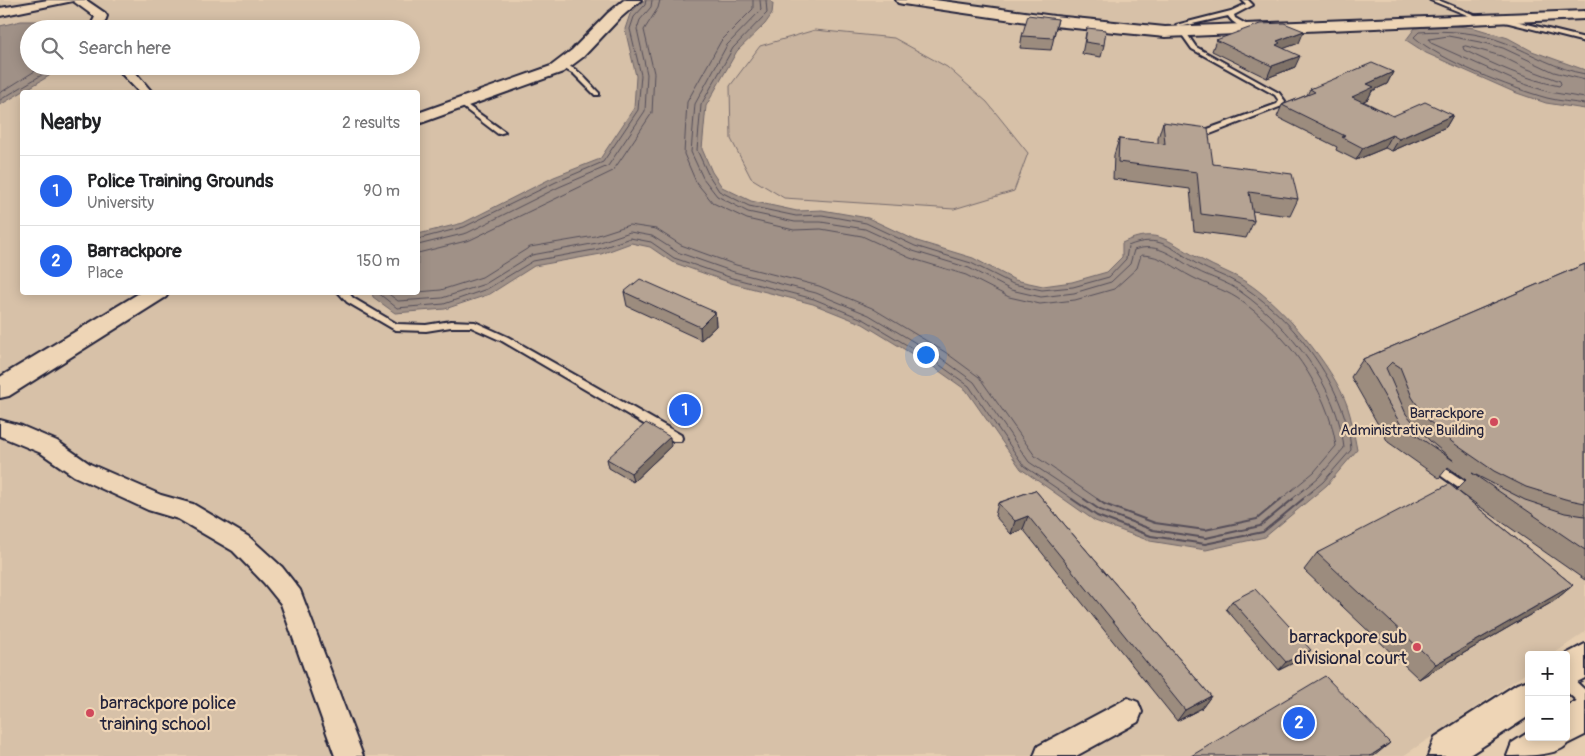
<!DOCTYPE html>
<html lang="en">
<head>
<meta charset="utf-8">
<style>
  body { margin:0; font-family:Pangolin,sans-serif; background:#f2f2f2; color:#202124 }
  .controls { position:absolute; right:15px; bottom:15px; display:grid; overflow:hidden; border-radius:5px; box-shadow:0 2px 12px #0003 }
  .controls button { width:45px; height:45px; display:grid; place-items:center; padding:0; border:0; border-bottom:1px solid #e0e0e0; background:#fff; color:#202124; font:25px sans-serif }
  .you { position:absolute; left:925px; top:354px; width:18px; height:18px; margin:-12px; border:4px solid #fff; border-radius:50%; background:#1a73e8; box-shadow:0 0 0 8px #1a73e833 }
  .badge { display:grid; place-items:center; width:32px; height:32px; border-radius:50%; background:#2563eb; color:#fff; font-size:16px; font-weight:700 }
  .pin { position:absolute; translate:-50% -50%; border:2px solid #fff; box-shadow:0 1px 5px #0006 }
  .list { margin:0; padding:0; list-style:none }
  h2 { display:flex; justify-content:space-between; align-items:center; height:65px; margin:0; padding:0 20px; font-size:21px }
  h2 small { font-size:16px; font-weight:400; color:#757577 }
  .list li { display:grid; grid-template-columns:32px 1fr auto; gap:15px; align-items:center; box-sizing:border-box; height:70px; padding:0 20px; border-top:1px solid #e0e0e0 }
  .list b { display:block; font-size:19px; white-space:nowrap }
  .list p { margin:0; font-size:16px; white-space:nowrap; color:#757577 }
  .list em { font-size:16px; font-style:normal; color:#757577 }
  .icon { flex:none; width:28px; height:28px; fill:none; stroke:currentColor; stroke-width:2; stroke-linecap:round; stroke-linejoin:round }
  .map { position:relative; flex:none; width:1585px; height:756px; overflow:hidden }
  .search { position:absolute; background:#fff; box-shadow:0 2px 12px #0003; left:20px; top:20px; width:400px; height:55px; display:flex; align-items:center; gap:12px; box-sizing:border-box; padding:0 18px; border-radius:28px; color:#757577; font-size:19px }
  .panel { position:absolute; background:#fff; box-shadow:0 2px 12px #0003; left:20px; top:90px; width:400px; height:205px; border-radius:5px }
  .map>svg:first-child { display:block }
</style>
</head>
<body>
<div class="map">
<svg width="1585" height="756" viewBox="0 0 1585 756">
  <rect width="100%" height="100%" fill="#e6ceb1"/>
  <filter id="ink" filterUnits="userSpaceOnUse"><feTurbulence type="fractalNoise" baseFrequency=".02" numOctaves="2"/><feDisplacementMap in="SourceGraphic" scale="10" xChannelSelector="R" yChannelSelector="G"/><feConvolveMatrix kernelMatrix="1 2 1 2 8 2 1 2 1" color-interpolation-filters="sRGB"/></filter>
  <g filter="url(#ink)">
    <!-- built -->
    <path fill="#d7c1a8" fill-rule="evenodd" d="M0,0h1585v279l-234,98 37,65 197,138v52l-33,23h-23v16l-126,85h-1403zM29,29h382v37h-382zM22,92h396v200h-396z"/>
    <!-- green -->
    <polygon fill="#c9b49f" stroke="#766b6d" points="815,30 894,38 947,67 987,102 1028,153 1014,191 954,209 784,198 751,178 731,139 730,86 760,46"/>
    <!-- water -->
    <g fill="#a09187" stroke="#6e6569">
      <path d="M646,0h124l3,4 -1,10 -7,10 -28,27 -31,55 -4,43 10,23 10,15 29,14 46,10 25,-1 46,8 49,23 56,17 42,22 28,6 29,-4 35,-10 15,-15v-14c36,-18 49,1 80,17 14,8 30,13 44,22 35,22 87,84 101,123 5,14 7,30 10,45l-30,35 -62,52 -59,13 -56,-9 -55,-20 -74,-52 -55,-79 -31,-22 -72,-44 -50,-20 -82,-21 -59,-21 -22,-15 -19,-4 -30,11 -67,12 -44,28 -45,15 -50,4 -22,-16 -1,-4 46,-1v-58l45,-11 91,-46 46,-18 34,-51 2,-32 -11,-47 5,-15 11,-12z"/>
      <polygon points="21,21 39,21 58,28 29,29 29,66 58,66 49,76 0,105 0,26"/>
      <polygon points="1448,25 1475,28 1508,38 1532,51 1585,70 1585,109 1546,103 1514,92 1426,53 1406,40 1415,28"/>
    </g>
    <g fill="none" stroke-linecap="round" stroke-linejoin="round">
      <!-- shore-far1 -->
      <g stroke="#544e59" stroke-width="1">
        <path d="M753,0v9l-32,32 -34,61 -3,52 12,28 17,21 34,16 47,11 27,-1 41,7 48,22 56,17 43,22 31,7 35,-4 39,-11 23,-21 4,-13c21,0 33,13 51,22 15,8 31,12 45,21 48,33 91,90 99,148l-22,26 -34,28"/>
        <path d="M760,0l1,10 -34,35 -32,59 -4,48 12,26 14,18 31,16 47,10h26l44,7 48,22 56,17 42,22 30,7 33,-4 37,-11 19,-18 4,-14c25,-9 42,9 62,20 15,8 32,12 45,22 49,35 97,95 103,156l-25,29 -28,23"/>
        <path d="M766,0l1,13 -34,35 -32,57 -4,45 11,24 11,17 30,15 47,10 26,-1 44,8 49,23 56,17 42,21 29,6 31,-3 36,-10 17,-18 2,-13c31,-13 44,3 69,18 14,8 29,12 42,20 53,32 108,103 112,166l-28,32 -22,18"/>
        <path d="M1466,46l35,10 24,12 35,13 1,3 -2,2c-34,-7 -64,-21 -95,-36l-1,-3z"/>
        <path d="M1585,74c-29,-5 -52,-20 -79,-31 -28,-11 -57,-13 -87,-11l-5,5c27,24 97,51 133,61 12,3 25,4 38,6"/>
        <polyline points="1585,80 1554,72 1503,48 1485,43 1448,36 1429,39 1431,43 1518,82 1549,92 1585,98"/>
        <polyline points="0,93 43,66"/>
        <polyline points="0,100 45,73 51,66"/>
        <polyline points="418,239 464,227 556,182 603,162 638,110 641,75 630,29 634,17 645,5 646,0"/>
        <polyline points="418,245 467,233 559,187 608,166 645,111 647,74 637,29 640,20 651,7 652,0"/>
        <polyline points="418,253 470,240 613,171 652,113 654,73 644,30 658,8 660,0"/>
        <polyline points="377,292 397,308 444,304 487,289 533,261 599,249 630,238 651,242 674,258 732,278 814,299 865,320 937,363 969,386 1024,466 1074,500"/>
        <polyline points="386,292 398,301 442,298 485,284 532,255 597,243 630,232 652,236 677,252 734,272 816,293 869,315 941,358 974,382 1029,462 1086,500"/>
        <polyline points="418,292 441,290 482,277 530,247 595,236 629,225 656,229 681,245 736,265 819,286 872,308 945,352 979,377 1035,456 1099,500"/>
      </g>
      <!-- shore -->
      <g stroke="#544e59" stroke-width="2">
        <polyline points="1072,499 1097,516 1151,536 1205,544 1263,532 1303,499"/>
        <polyline points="1084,499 1100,510 1153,530 1206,538 1260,526 1293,499"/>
        <polyline points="1097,499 1104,504 1155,523 1205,530 1257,519 1281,499"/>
      </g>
      <defs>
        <g id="service">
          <path d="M1242,0h6l5,5 -19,10 1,3 18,10v2c-8,0 -21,-7 -25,-14l-49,11 -3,-2 55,-14 15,-7z"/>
          <polygon points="1430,0 1438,0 1487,20 1482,21"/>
          <polygon points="1503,18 1585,38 1585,42 1501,21 1501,19"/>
          <polygon points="1181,31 1185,31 1196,47 1279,93 1285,101 1282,106 1200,138 1194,138 1194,134 1277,104 1279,101 1275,95 1192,49 1180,32"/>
          <path d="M561,65c15,-1 28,18 38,28v2h-4l-21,-21 -13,-7z"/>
          <polygon points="460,103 464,103 505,132 498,134 460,105"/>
          <polygon points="338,292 348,292 353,298 397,324 426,325 451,321 475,322 508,337 681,435 682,438 681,441 673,441 502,341 471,327 451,327 426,331 395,330 347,302"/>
          <polygon points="1434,461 1475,488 1477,491 1475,494 1471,496 1467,494 1430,468 1429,465 1430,462"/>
          <polygon points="1566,676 1571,677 1585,690 1585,706 1580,704 1566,691"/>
        </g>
        <g id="minor">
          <polygon points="48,0 86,0 105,13 107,16 104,24 110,29 93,28 91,25 95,17 73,1 0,16 0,8"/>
          <polygon points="123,66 136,66 135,72 152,92 139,92 121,73"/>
          <polygon points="0,420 22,426 57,441 90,464 161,495 193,504 249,537 282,567 300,590 363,756 335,756 281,604 264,583 233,551 178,519 148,510 74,476 41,453 0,436"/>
          <polygon points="1128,698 1138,702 1142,712 1138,722 1076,756 1034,756 1038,746"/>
        </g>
        <g id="tertiary">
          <polygon points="624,0 641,0 619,19 583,57 563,72 418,124 418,113 551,66 572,50 608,13"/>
          <polygon points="896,0 935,0 1054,16 1165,27 1585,11 1585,19 1165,37 1054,26 903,4 898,3"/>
          <polygon points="141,292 169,292 166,297 9,396 0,398 0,377"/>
          <polygon points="1585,644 1585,678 1566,688 1566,655 1564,655"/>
          <polygon points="1529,680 1529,716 1468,756 1428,756 1435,737 1517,684"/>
          <path d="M1585,697v38l-18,9c-8,12 -43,12 -60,12l5,-13 17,-11v5h37v-31z"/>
        </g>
      </defs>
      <!-- service casing -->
      <use href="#service" stroke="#22223b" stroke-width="4"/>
      <!-- minor casing -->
      <use href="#minor" stroke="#22223b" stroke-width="4"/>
      <!-- tertiary casing -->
      <use href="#tertiary" stroke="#22223b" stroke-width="4"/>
      <!-- service -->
      <use href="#service" fill="#eed5b6" fill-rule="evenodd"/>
      <!-- minor -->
      <use href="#minor" fill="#eed5b6" fill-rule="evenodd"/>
      <!-- tertiary -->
      <use href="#tertiary" fill="#eed5b6" fill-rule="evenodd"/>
    </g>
    <!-- wall -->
    <g fill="#9c8c7e" stroke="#22223b">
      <polygon points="1058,19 1051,50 1020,48 1022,36"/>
      <polygon points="1087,28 1104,45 1101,57 1082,54"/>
      <polygon points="1216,40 1299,43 1284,48 1295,67 1267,78 1212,51"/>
      <polygon points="1393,72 1387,84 1372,91 1368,99 1363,101 1393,116 1453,115 1446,127 1392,151 1385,148 1356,160 1336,150 1337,147 1277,117 1282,105 1307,95 1310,89"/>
      <polygon points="1163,122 1213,164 1298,199 1290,216 1252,211 1254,221 1246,238 1194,231 1190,189 1113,179 1114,155 1119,139 1158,144 1158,138"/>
      <polygon points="1585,264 1585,580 1459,492 1573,585 1554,601 1419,679 1304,570 1317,553 1456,490 1466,480 1448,467 1439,478 1388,442 1351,377 1363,359"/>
      <polygon points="624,292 715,312 716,326 701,340 627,306"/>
      <polygon points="671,446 633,482 609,468 607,459"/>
      <polygon points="1035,490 1211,696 1202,708 1177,721 1023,529 1011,534 995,516 998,503"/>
      <polygon points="1232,601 1303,658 1279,670 1226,609"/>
    </g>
    <!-- shaded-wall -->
    <g fill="#7f7267" stroke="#22223b">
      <polygon points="1304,31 1299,43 1277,51 1277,41"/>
      <polygon points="1300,56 1295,67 1267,78 1272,66"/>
      <polygon points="1393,72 1387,84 1372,91 1368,99 1347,109 1352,97 1367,84"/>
      <polygon points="1453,115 1446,127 1392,151 1399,139"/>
      <polygon points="1392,135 1385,148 1356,160 1363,148"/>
      <polygon points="715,312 716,326 701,340 700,327"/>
      <polygon points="670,437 671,446 633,482 631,473"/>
      <polygon points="1028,516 1023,529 1011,534 1015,521"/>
      <polygon points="1573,585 1554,601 1419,679 1436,664"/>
      <polygon points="1311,650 1303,658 1279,670 1286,662"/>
      <polygon points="1211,696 1202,708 1177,721 1185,710"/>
      <polygon points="1390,743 1374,756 1370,756"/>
    </g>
    <!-- building -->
    <g fill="#b5a393" stroke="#22223b">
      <polygon points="1028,15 1058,19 1053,38 1022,36"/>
      <polygon points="1284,23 1304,31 1277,41 1280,43 1276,45 1300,56 1272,66 1216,40 1260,24"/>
      <polygon points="1087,28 1106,30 1104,45 1085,42"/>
      <polygon points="1372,63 1393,72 1367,84 1374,87 1352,97 1393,116 1425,102 1453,115 1399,139 1392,135 1363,148 1342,137 1345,136 1282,105 1315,92 1310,89"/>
      <polygon points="1163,122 1208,128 1213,164 1292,174 1298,199 1249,192 1254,221 1201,214 1197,172 1118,162 1119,139 1165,144"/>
      <polygon points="1585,264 1585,503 1565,499 1526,487 1494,471 1452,442 1426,418 1412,397 1400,367 1392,362 1386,368 1406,414 1430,441 1454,461 1401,425 1363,359"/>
      <polygon points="640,279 715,312 700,327 624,292"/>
      <polygon points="646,423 670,437 631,473 607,459"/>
      <polygon points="1472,473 1525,500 1565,513 1585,516 1585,550"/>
      <polygon points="1449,484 1573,585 1436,664 1317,553"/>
      <polygon points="1035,490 1211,696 1185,710 1028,516 1015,521 998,503"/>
      <polygon points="1255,589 1311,650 1286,662 1232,601"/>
      <polygon points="1325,676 1390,743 1370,756 1191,756"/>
    </g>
  </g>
  <!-- markers -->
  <g fill="#d1495b" stroke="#eed5b6" stroke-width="2">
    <circle cx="1494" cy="422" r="5"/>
    <circle cx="1417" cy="647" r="5"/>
    <circle cx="90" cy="713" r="5"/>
  </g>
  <g text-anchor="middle" stroke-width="4.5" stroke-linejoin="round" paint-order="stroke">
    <!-- poi labels -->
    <g font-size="15" fill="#22223b" stroke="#eed5b6" text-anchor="end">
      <text x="1484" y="418">Barrackpore<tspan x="1484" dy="17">Administrative Building</tspan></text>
    </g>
    <!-- near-poi labels -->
    <g font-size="18" fill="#22223b" stroke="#eed5b6" text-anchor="end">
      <text x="1407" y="643">barrackpore sub<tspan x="1407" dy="21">divisional court</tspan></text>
      <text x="100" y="709" text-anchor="start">barrackpore police<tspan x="100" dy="21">training school</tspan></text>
    </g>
  </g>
</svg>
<div class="controls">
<button>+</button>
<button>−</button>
</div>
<div class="you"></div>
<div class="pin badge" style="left:685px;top:410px">1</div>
<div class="pin badge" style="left:1299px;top:723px">2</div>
<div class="search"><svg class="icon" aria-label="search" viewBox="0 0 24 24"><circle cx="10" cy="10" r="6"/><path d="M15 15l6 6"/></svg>Search here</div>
<section class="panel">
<h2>Nearby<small>2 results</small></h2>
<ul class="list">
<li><span class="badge">1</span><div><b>Police Training Grounds</b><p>University</p></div><em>90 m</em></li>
<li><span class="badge">2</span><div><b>Barrackpore</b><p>Place</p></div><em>150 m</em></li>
</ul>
</section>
</div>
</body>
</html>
